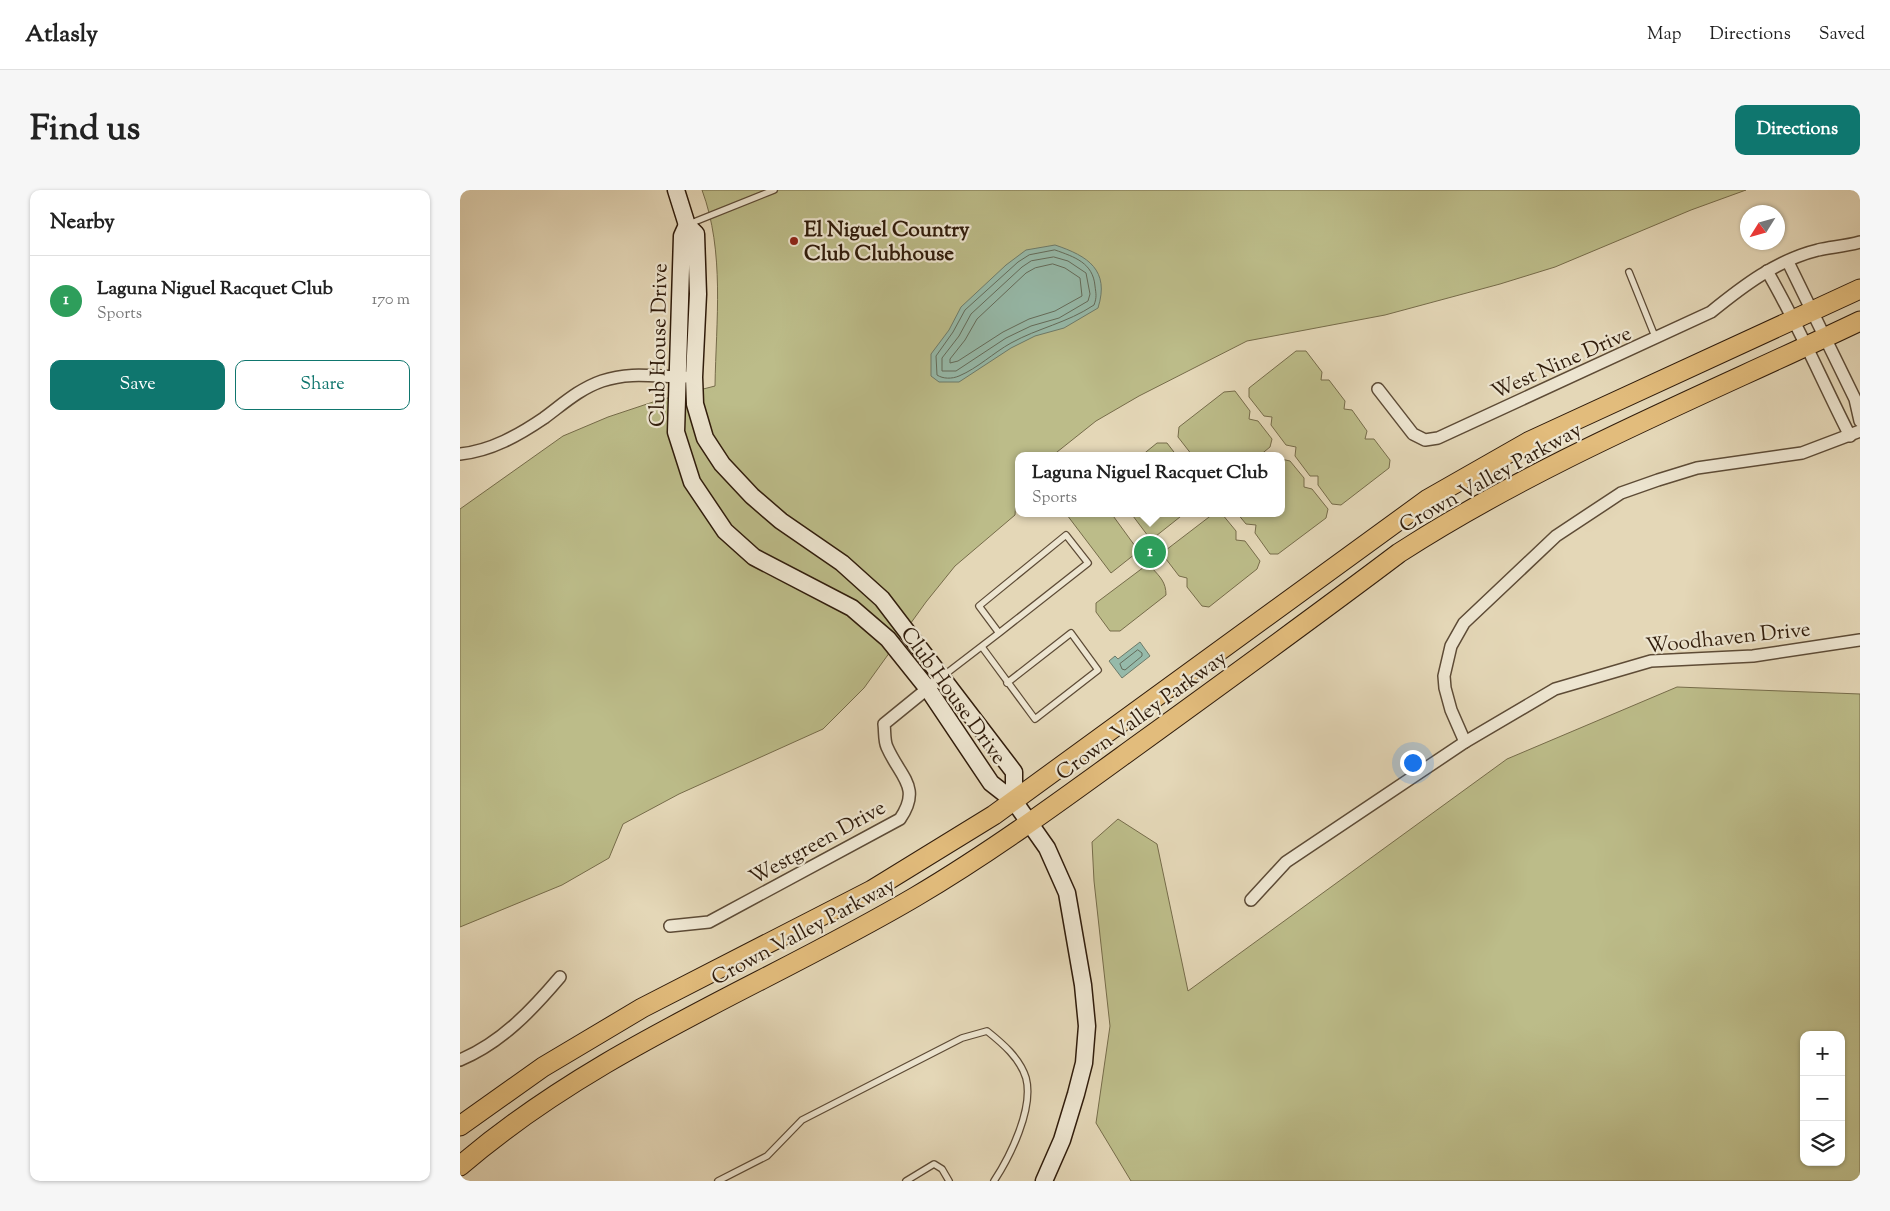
<!DOCTYPE html>
<html lang="en">
<head>
<meta charset="utf-8">
<style>
  body { margin:0; font-family:"Sorts Mill Goudy",serif; background:#f6f6f6; color:#222 }
  .controls { position:absolute; right:15px; bottom:15px; display:grid; overflow:hidden; border-radius:10px; box-shadow:0 1px 4px #0004 }
  .controls button { width:45px; height:45px; display:grid; place-items:center; padding:0; border:0; border-bottom:1px solid #e0e0e0; background:#fff; color:#222; font:25px sans-serif }
  .compass { position:absolute; left:1280px; top:15px; width:45px; height:45px; border-radius:50%; background:#fff; box-shadow:0 1px 4px #0004; rotate:233deg }
  .you { position:absolute; left:952px; top:572px; width:18px; height:18px; margin:-12px; border:4px solid #fff; border-radius:50%; background:#1a73e8; box-shadow:0 0 0 8px #1a73e833 }
  .badge { display:grid; place-items:center; width:32px; height:32px; border-radius:50%; background:#0f766e; color:#fff; font-size:16px; font-weight:700 }
  .pin { position:absolute; translate:-50% -50%; border:2px solid #fff; box-shadow:0 1px 5px #0006 }
  .popup { position:absolute; left:555px; top:262px; width:270px; height:65px; box-sizing:border-box; display:grid; place-content:center; border-radius:10px; background:#fff; filter:drop-shadow(0 1px 4px #0005); font-size:16px; white-space:nowrap; color:#767676 }
  .popup b { font-size:19px; color:#222 }
  .popup::after { content:''; position:absolute; left:50%; top:100%; margin-left:-10px; border:10px solid transparent; border-top-color:#fff }
  .list { margin:0; padding:0; list-style:none }
  h2 { display:flex; justify-content:space-between; align-items:center; height:65px; margin:0; padding:0 20px; font-size:21px }
  h2 small { font-size:16px; font-weight:400; color:#767676 }
  .list li { display:grid; grid-template-columns:32px 1fr auto; gap:15px; align-items:center; box-sizing:border-box; height:90px; padding:0 20px; border-top:1px solid #e0e0e0 }
  .list b { display:block; font-size:19px; white-space:nowrap }
  .list p { margin:0; font-size:16px; white-space:nowrap; color:#767676 }
  .list em { font-size:16px; font-style:normal; color:#767676 }
  .actions { display:flex; gap:10px; padding:15px 20px }
  .actions a { flex:1; padding:11px 0; border:1px solid #0f766e; border-radius:10px; text-align:center; font-size:18px; color:#0f766e }
  .actions .main { background:#0f766e; color:#fff }
  .icon { flex:none; width:28px; height:28px; fill:none; stroke:currentColor; stroke-width:2; stroke-linecap:round; stroke-linejoin:round }
  .map { position:relative; flex:none; width:1400px; height:991px; overflow:hidden; border-radius:10px }
  header { display:flex; align-items:center; gap:30px; box-sizing:border-box; height:70px; padding:0 25px; background:#fff; border-bottom:1px solid #e0e0e0 }
  header strong { font-size:24px }
  nav { display:flex; gap:28px; margin-inline-start:auto; font-size:18px }
  .intro { display:flex; align-items:center; justify-content:space-between; box-sizing:border-box; height:120px; padding:0 30px }
  h1 { margin:0; font-size:35px }
  .button { padding:12px 22px; border-radius:10px; background:#0f766e; color:#fff; font-size:18px; font-weight:700 }
  main { display:flex; gap:30px; padding:0 30px }
  aside { flex:1; background:#fff; border-radius:10px; box-shadow:0 1px 4px #0004 }
  .map>svg:first-child { display:block }
</style>
</head>
<body>
<header>
<strong>Atlasly</strong>
<nav><a>Map</a><a>Directions</a><a>Saved</a></nav>
</header>
<div class="intro"><h1>Find us</h1><a class="button">Directions</a></div>
<main>
<aside>
<h2>Nearby<small></small></h2>
<ul class="list">
<li><span class="badge" style="background:#2e9e5b">1</span><div><b>Laguna Niguel Racquet Club</b><p>Sports</p></div><em>170 m</em></li>
</ul>
<div class="actions"><a class="main">Save</a><a>Share</a></div>
</aside>
<div class="map">
<svg width="1400" height="991" viewBox="0 0 1400 991">
  <rect width="100%" height="100%" fill="#e4d7b7"/>
  <filter id="stains"><feTurbulence type="fractalNoise" baseFrequency=".004" numOctaves="4"/><feColorMatrix values="0 0 0 0 .2 0 0 0 0 .09 0 0 0 0 .02 0 0 0 .5 -.17"/></filter>
  <radialGradient id="worn" r=".72"><stop offset=".6" stop-color="#630" stop-opacity="0"/><stop offset="1" stop-color="#630" stop-opacity=".3"/></radialGradient>
  <!-- green -->
  <g fill="#bcbc89" stroke="#766c4a" fill-rule="evenodd">
    <path d="M242,0h1044l-55,20 -136,57 -55,17 -115,31 -138,26 -108,55 -43,25 -44,35h-33l-4,59 -60,51 -29,36 -62,86 -41,41 -144,65 -56,30 -14,34 -47,27 -102,42v-418l103,-73 45,-19 48,-16 59,-15c1,-65 10,-134 -13,-196z"/>
    <polygon points="836,161 846,161 862,182 861,190 869,190 885,211 884,219 892,220 907,241 905,249 914,249 930,270 929,278 881,315 872,314 858,295 858,286 850,286 835,266 836,257 826,255 811,235 812,227 804,226 789,207 789,198"/>
    <polygon points="775,201 790,221 789,229 798,231 812,249 810,257 799,266 732,265 718,247 719,237 764,202"/>
    <polygon points="697,253 707,253 717,266 681,266"/>
    <polygon points="821,269 830,271 844,288 844,297 852,299 868,319 866,328 818,364 810,364 795,343 796,335 786,334 777,323 821,323"/>
    <polygon points="609,323 651,323 675,356 675,364 651,383 607,325"/>
    <polygon points="673,323 725,323 696,346 688,346 673,326"/>
    <polygon points="753,324 762,324 776,341 776,350 785,351 800,371 797,379 749,417 742,416 727,397 727,388 719,386 706,369 706,360"/>
    <path d="M684,377l8,1c8,9 14,14 14,27l-46,36h-10l-14,-19v-9z"/>
    <path d="M1217,497l183,7v487h-729l-35,-58 14,-97 -16,-145 -2,-39 26,-23 39,25 31,147 319,-232zM1344,845h37v127h-37z"/>
  </g>
  <!-- water -->
  <g fill="#96baaa" stroke="#6d7b6a">
    <path d="M595,55c33,11 55,25 43,63l-34,20 -29,8 -24,12 -52,34h-20l-8,-6v-22l18,-24 12,-23 45,-42 20,-15z"/>
    <polygon points="680,452 690,466 662,488 649,471 655,466 658,469"/>
  </g>
  <g fill="none" stroke-linecap="round" stroke-linejoin="round">
    <!-- shore -->
    <g stroke="#636b5a" stroke-width="1">
      <path d="M595,60c20,7 38,13 40,36 1,8 2,11 -1,19 -27,18 -56,23 -83,38 -18,10 -33,25 -52,33 -7,3 -16,3 -22,-1l-1,-19 17,-24 12,-22 53,-48 11,-7z"/>
      <polygon points="594,67 608,71 626,83 630,104 628,111 599,128 571,136 546,148 496,181 482,181 482,168 499,146 511,124 562,77 571,71"/>
      <polygon points="593,74 605,78 620,88 622,106 595,121 569,129 543,142 498,171 490,173 490,169 505,150 517,129 566,83 575,78"/>
      <polygon points="678,460 682,463 682,466 665,480 662,479 660,474"/>
    </g>
    <defs>
      <g id="lane">
        <polyline points="229,34 314,0"/>
        <polyline points="1169,82 1196,149"/>
        <polyline points="522,457 575,529 638,480 611,443 547,493"/>
        <polyline points="483,486 539,443 519,416 606,345 628,373 539,443"/>
        <path d="M258,991l49,-25 35,-36 160,-82 25,-7c15,12 33,27 39,47 8,30 -16,79 -32,103"/>
        <polyline points="446,991 474,974 482,979 489,991"/>
      </g>
      <g id="street">
        <polyline points="1328,72 1395,209 1400,231"/>
        <path d="M1307,81c31,53 55,110 83,165"/>
        <path d="M918,199l35,45 12,6 13,-2 273,-126c32,-26 66,-52 107,-62 14,-3 28,-4 42,-8"/>
        <path d="M0,264c31,-3 59,-19 84,-36 19,-14 35,-29 58,-37 29,-10 54,-4 83,-4"/>
        <polyline points="1005,552 991,520 985,498 984,486 991,456 1004,433 1096,346 1161,303 1198,290 1237,278 1342,263 1400,241"/>
        <polyline points="791,710 826,672 1005,552 1095,499 1191,471 1293,466 1400,450"/>
        <path d="M210,736l39,-4 191,-103c22,-32 0,-42 -13,-72 -3,-6 -2,-16 -3,-23l59,-48"/>
        <path d="M0,870c41,-17 72,-50 100,-83"/>
      </g>
      <g id="secondary">
        <polyline points="216,0 227,35 236,44 238,104 234,187 235,214 245,248 262,274 292,306 321,331 382,373 422,409 554,582 554,611"/>
        <polyline points="227,35 222,46 216,242 232,292 265,341 294,367 392,418 428,449 468,499 531,593 554,611 587,658 607,703 623,795 627,836 624,873 616,904 602,950 584,991"/>
      </g>
      <g id="primary">
        <polyline points="0,936 83,877 125,852 182,818 412,700 534,625 968,309 1068,252 1400,99"/>
        <path d="M0,976c136,-117 302,-179 455,-269 78,-46 151,-100 224,-153 87,-63 174,-126 260,-191 144,-93 306,-158 461,-232"/>
      </g>
    </defs>
    <!-- lane casing -->
    <use href="#lane" stroke="#5d4b36" stroke-width="8"/>
    <!-- street casing -->
    <use href="#street" stroke="#5d4b36" stroke-width="14"/>
    <!-- secondary casing -->
    <use href="#secondary" stroke="#301c0b" stroke-width="19"/>
    <!-- primary casing -->
    <use href="#primary" stroke="#301c0b" stroke-width="21"/>
    <!-- lane -->
    <use href="#lane" stroke="#ede5d0" stroke-width="5.5"/>
    <!-- street -->
    <use href="#street" stroke="#ede5d0" stroke-width="11"/>
    <!-- secondary -->
    <use href="#secondary" stroke="#ede5d0" stroke-width="16"/>
    <!-- primary -->
    <use href="#primary" stroke="#e2bc7c" stroke-width="19"/>
  </g>
  <!-- markers -->
  <circle fill="#8f2418" stroke="#ede5d0" stroke-width="2" cx="334" cy="51" r="5"/>
  <g text-anchor="middle" stroke-width="4.5" stroke-linejoin="round" paint-order="stroke">
    <!-- poi labels -->
    <g font-size="21" font-weight="bold" fill="#301c0b" stroke="#ede5d0" text-anchor="start">
      <text x="344" y="46">El Niguel Country<tspan x="344" dy="24">Club Clubhouse</tspan></text>
    </g>
    <!-- street labels -->
    <g font-size="21" fill="#301c0b" stroke="#ede5d0">
      <text transform="translate(198 155) rotate(-89)" y="7">Club House Drive</text>
      <text transform="translate(1101 172) rotate(-24)" y="7">West Nine Drive</text>
      <text transform="translate(1030 287) rotate(-29)" y="7">Crown Valley Parkway</text>
      <text transform="translate(1268 447) rotate(-6)" y="7">Woodhaven Drive</text>
      <text transform="translate(494 505) rotate(54)" y="7">Club House Drive</text>
      <text transform="translate(681 525) rotate(-36)" y="7">Crown Valley Parkway</text>
      <text transform="translate(357 652) rotate(-29)" y="7">Westgreen Drive</text>
      <text transform="translate(343 741) rotate(-28)" y="7">Crown Valley Parkway</text>
    </g>
  </g>
  <rect width="100%" height="100%" filter="url(#stains)"/>
  <rect width="100%" height="100%" fill="url(#worn)"/>
</svg>
<div class="controls">
<button>+</button>
<button>−</button>
<button><svg class="icon" aria-label="layers" viewBox="0 0 24 24"><path d="M12 4l9 5-9 5-9-5zM3 14l9 5 9-5"/></svg></button>
</div>
<svg class="compass" viewBox="-18 -18 36 36"><path d="M0-13l5 13h-10z" fill="#e53935"/><path d="M0 13l5-13h-10z" fill="#767676"/></svg>
<div class="you"></div>
<div class="pin badge" style="left:690px;top:362px;background:#2e9e5b">1</div>
<div class="popup"><b>Laguna Niguel Racquet Club</b>Sports</div>
</div>
</main>
</body>
</html>
